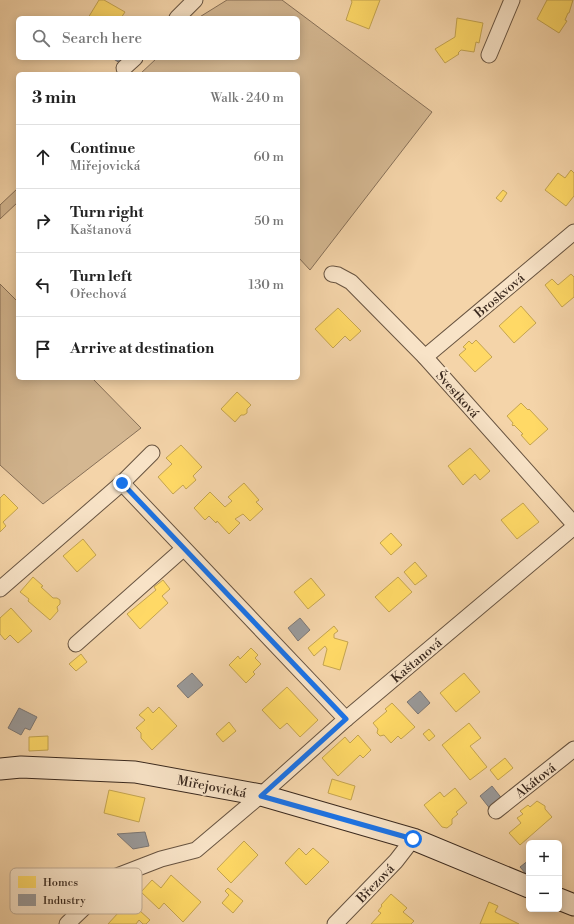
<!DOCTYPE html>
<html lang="en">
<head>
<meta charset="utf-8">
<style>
  body { margin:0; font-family:"Libre Bodoni",serif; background:#f2f2f2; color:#222 }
  .controls { position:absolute; right:12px; bottom:12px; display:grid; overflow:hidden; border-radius:6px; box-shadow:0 2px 10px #0003 }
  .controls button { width:36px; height:36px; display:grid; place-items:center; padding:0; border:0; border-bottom:1px solid #e0e0e0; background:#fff; color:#222; font:20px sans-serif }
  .stop { position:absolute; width:12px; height:12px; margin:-9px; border:3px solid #1a73e8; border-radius:50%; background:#fff }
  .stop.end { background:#1a73e8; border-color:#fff; box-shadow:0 1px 4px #0008 }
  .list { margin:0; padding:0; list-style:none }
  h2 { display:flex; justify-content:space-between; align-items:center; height:52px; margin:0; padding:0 16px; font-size:17px }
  h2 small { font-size:13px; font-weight:400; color:#767676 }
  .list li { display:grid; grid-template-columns:26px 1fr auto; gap:12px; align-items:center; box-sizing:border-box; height:64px; padding:0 16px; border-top:1px solid #e0e0e0 }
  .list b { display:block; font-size:15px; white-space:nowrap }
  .list p { margin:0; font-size:13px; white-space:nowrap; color:#767676 }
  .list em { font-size:13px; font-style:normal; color:#767676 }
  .icon { flex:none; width:22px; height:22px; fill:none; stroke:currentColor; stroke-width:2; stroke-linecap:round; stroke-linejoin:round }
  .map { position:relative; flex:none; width:574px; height:924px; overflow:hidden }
  .search { position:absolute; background:#fff; box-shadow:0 2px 10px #0003; left:16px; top:16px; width:284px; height:44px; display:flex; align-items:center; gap:10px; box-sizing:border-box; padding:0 14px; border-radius:6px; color:#767676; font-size:15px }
  .panel { position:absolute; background:#fff; box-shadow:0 2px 10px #0003; left:16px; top:72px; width:284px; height:308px; border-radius:6px }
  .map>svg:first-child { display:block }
</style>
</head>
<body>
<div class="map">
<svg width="574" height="924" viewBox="0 0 574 924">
  <rect width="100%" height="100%" fill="#f4d4a9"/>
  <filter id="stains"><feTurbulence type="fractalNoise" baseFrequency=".005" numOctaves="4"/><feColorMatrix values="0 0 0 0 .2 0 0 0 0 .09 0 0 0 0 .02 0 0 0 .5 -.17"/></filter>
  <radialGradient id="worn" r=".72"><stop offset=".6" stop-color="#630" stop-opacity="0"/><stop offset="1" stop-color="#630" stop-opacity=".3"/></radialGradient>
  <!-- green -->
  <g fill="#d4b791" stroke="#877058">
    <polygon points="227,0 282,0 432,112 310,270 298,257 298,74 140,74 157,58 298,58 298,18 198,18"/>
    <polygon points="18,188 18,202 0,219 0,205"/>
    <polygon points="0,284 18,302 18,378 92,378 141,428 43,504 0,465"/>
  </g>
  <!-- homes -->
  <g fill="#ffd966" stroke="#c4a450">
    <polygon points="99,0 104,0 125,12 121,18 88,18"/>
    <polygon points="351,0 380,0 369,29 346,20 352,2"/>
    <polygon points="547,0 573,0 569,13 568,13 565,20 567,21 559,33 537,19"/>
    <polygon points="457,18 483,23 479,43 476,42 474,52 461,50 458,53 459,54 445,63 435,49 455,37"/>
    <polygon points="571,170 574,173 574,196 566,206 545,190 558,173 565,178"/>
    <polygon points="503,190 507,193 501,202 496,198"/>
    <polygon points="571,274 574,277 574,297 562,307 545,285 552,279 558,285"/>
    <polygon points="521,306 536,323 514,343 499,326"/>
    <polygon points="338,308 361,331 350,341 345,336 333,348 315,329"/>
    <polygon points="476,340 492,357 475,372 459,355 466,349 463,347 469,341 472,344"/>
    <polygon points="237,392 251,405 247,409 247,413 244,415 241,415 235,422 221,409"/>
    <polygon points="521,403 528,410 529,409 548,429 530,445 521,435 523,434 514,425 513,426 512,425 513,423 507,416"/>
    <polygon points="181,445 202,467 193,476 196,480 186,489 183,485 173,494 158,477 172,464 166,458"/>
    <polygon points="470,448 490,471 480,480 475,474 463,485 448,466"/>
    <polygon points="244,483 259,500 256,502 263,509 250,521 243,514 235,519 240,523 229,534 217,521 216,523 209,516 205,520 194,508 210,492 225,507 232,501 228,497"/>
    <polygon points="4,494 18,508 3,522 6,526 0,532 0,498"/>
    <polygon points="523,503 539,522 517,539 501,520"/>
    <polygon points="391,533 402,545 391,555 380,543"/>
    <polygon points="83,539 96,555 77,572 63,556"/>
    <polygon points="415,562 427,576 415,585 404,572"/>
    <polygon points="33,577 43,586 41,587 53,598 57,598 60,600 60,604 57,607 58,611 50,620 28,601 29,599 20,592"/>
    <polygon points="398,577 412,592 389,612 375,597"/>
    <polygon points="311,578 325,595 308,609 294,592"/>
    <polygon points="163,580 170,589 162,596 168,603 140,629 127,614 156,590 154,587"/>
    <polygon points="11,608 32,631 18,643 10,635 5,640 0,634 0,618"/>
    <polygon points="334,626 338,631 334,634 334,638 348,642 340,670 323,665 327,649 325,646 314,656 308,648"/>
    <polygon points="251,648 258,655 255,658 261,664 253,672 255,674 246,683 229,665 238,656 240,659"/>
    <polygon points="81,654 87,662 76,671 69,664"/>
    <polygon points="464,673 480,692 456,712 440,693"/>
    <polygon points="287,687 318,720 300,737 287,723 280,729 262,710"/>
    <polygon points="392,703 415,727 401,739 398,736 391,743 384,735 380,736 377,733 378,729 373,723 387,711 385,709"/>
    <polygon points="148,707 153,713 159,707 177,726 152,750 141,738 141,733 136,728 145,720 139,715"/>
    <polygon points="229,722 236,731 223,742 216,734"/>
    <polygon points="469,723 481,738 470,746 487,767 470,780 442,745"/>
    <polygon points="429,729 435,736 429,741 423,734"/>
    <polygon points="358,735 371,750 363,758 360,755 338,776 322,758 345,737 350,743"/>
    <polygon points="48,736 48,750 29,751 29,737"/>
    <polygon points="505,758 513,768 498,780 490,770"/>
    <polygon points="332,779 355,786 351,800 328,793"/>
    <polygon points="455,788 467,803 456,812 458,814 452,819 452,824 447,828 442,827 424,805 440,792 444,797"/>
    <polygon points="109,790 145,798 139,822 104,813"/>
    <polygon points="537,801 545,806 545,809 552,817 520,845 509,833 521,823 517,818 523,814 520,811 528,805 530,807"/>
    <polygon points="244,841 258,855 231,883 217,869"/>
    <polygon points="299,848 306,855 313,848 329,862 306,885 285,863"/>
    <polygon points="171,875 201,902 183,922 164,903 159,909 141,892 152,880 161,888"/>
    <polygon points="228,888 243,901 233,913 222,903 229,895 225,891"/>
    <polygon points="391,894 407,908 403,912 414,921 411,924 371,924 381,913 378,911 382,906 381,905"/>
    <polygon points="129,901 150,920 146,924 143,924 139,920 136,924 108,924"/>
    <polygon points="489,902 498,906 495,912 519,924 480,924"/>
  </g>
  <!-- industry -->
  <g fill="#999" stroke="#7c7774">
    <polygon points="112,58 127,58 123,65"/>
    <polygon points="300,618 310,630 298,641 288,628"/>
    <polygon points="192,673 203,685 188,698 177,686"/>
    <polygon points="420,691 430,703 418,714 407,702"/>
    <polygon points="19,708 37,717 30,730 25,728 21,735 8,728"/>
    <polygon points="492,786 503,800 491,810 480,796"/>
    <polygon points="145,832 149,846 133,849 117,834"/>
    <polygon points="529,860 529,871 526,874 520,867"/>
  </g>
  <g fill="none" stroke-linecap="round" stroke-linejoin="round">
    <defs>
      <g id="street">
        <polyline points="177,18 195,0"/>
        <polyline points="489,55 512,0"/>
        <polyline points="124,68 135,58"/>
        <polyline points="332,274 338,275 351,282 425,357 574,524"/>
        <polyline points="425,357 574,232"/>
        <polyline points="122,483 346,719"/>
        <polyline points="0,589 122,483 152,453"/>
        <polyline points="76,644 183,549"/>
        <polyline points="496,811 574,749"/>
        <polyline points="67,924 117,876 161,859 196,850 261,795 346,719 574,527"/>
        <polyline points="335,924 396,861 413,839"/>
      </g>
      <g id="secondary">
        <polyline points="0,769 21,767 135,772 261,795 413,839 529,887"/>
        <polyline points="559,899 574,905"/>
      </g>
    </defs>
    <!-- street casing -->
    <use href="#street" stroke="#685441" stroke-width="17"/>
    <!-- secondary casing -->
    <use href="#secondary" stroke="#3a291e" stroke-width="23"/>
    <!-- street -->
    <use href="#street" stroke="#f8e3c7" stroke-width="15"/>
    <!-- secondary -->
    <use href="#secondary" stroke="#f8e3c7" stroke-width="21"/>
  </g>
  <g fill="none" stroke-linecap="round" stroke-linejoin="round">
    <!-- route -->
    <polyline stroke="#1a73e8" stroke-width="5" points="122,483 346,719 261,796 413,839"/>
  </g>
  <g text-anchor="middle" stroke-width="4" stroke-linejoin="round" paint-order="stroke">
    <!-- street labels -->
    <g font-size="13" fill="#3a291e" stroke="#f8e3c7">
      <text transform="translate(499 295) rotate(-40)" y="5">Broskvová</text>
      <text transform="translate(458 394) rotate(48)" y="5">Švestková</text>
      <text transform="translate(416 660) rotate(-40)" y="5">Kaštanová</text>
      <text transform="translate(535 780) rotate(-38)" y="5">Akátová</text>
      <text transform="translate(212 786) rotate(11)" y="5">Miřejovická</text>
      <text transform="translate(375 883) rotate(-46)" y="5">Březová</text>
    </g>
  </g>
  <!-- legend -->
  <rect x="10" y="868" width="132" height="46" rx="6" fill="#f8e3c7" stroke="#bfab94" stroke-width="1"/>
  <rect x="18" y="876" width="18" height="12" fill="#ffd966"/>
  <rect x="18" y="894" width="18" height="12" fill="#999"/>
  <g font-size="11" fill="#3a291e">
    <text x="43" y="886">Homes</text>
    <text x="43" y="904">Industry</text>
  </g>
  <rect width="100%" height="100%" filter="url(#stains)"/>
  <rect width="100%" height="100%" fill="url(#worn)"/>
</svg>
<div class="controls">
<button>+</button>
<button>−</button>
</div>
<div class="stop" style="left:413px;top:839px"></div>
<div class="stop end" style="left:122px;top:483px"></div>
<div class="search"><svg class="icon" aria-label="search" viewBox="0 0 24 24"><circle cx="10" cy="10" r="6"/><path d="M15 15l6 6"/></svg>Search here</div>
<section class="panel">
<h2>3 min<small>Walk · 240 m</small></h2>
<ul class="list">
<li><svg class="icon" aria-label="ahead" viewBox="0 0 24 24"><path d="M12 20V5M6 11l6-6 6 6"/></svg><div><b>Continue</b><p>Miřejovická</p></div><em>60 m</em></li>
<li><svg class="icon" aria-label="right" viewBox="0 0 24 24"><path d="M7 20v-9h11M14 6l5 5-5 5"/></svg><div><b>Turn right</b><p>Kaštanová</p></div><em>50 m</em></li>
<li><svg class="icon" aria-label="left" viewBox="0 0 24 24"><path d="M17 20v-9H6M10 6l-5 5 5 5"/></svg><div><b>Turn left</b><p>Ořechová</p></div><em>130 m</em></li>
<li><svg class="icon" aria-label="arrive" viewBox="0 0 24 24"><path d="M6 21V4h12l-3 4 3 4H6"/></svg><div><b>Arrive at destination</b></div></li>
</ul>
</section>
</div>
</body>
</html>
